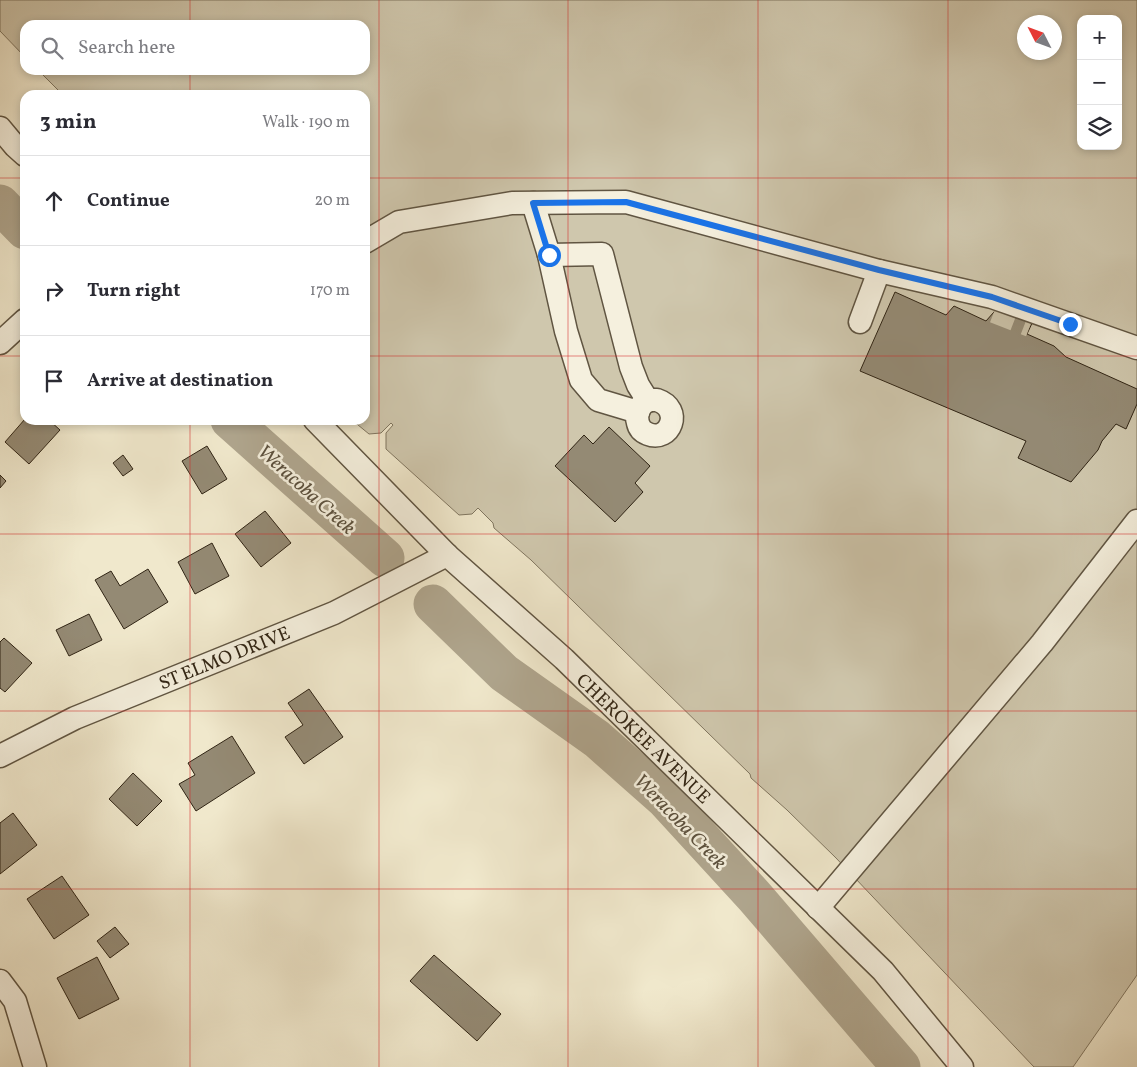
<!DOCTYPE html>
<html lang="en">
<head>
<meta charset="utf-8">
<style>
  body { margin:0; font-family:Vollkorn,serif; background:#f2f2f3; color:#2b2b33 }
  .controls { position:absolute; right:15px; top:15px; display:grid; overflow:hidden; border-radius:10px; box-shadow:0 2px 8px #0003 }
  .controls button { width:45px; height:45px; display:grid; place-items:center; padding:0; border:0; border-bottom:1px solid #e1e1e2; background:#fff; color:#2b2b33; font:25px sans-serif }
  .compass { position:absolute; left:1017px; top:15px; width:45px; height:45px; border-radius:50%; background:#fff; box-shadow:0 2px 8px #0003; rotate:312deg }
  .stop { position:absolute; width:15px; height:15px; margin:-11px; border:4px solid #1a73e8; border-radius:50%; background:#fff }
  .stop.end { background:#1a73e8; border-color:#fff; box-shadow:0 1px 5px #0008 }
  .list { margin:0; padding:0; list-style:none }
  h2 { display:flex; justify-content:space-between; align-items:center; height:65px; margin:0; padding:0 20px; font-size:21px }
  h2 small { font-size:16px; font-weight:400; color:#7c7c81 }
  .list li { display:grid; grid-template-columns:32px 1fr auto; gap:15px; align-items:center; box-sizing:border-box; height:90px; padding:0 20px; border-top:1px solid #e1e1e2 }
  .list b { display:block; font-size:19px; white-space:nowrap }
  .list em { font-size:16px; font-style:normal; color:#7c7c81 }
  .icon { flex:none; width:28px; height:28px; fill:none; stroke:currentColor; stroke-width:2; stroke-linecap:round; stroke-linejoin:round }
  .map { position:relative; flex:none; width:1137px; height:1067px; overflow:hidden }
  .search { position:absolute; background:#fff; box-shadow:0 2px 8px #0003; left:20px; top:20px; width:350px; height:55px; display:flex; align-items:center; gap:12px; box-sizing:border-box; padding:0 18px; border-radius:15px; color:#7c7c81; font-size:19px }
  .panel { position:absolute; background:#fff; box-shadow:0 2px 8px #0003; left:20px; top:90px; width:350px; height:335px; border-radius:15px }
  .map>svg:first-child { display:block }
</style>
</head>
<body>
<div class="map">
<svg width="1137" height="1067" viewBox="0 0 1137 1067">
  <rect width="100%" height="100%" fill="#f0e8cc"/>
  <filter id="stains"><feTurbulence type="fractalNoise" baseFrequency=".004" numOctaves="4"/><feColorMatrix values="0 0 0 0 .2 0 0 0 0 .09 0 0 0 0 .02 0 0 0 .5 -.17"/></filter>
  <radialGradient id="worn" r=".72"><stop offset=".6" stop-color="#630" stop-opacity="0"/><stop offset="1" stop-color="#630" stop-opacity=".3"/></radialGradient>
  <!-- green -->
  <path fill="#cfc7ad" stroke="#807660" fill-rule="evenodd" d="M0,0h1137v975l-64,92h-39l-198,-209 -49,-48 -36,-32 -1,-4 -219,-214 -37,-32 -1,-5 -15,-15 -6,6 -13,1 -73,-66v-16l7,-8 -2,-2 -10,10 -12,1 -17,-14h13v-325h-302l-25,-25h327v-45h-340v32l-25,-26zM1081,19h37v127h-37zM1024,22h30v30h-30z"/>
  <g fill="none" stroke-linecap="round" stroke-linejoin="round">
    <!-- river -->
    <g stroke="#afa58d" stroke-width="39">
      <polyline points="0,204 25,230"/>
      <polyline points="230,420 385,558"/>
      <polyline points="433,604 504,673 597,739 666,800 754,896 901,1067"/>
    </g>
  </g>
  <!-- building -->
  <g fill="#948a74" stroke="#302414">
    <polygon points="895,292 946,315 954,306 986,321 1001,304 1034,319 1027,334 1054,346 1066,357 1137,389 1137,404 1126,429 1116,424 1102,441 1098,450 1071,482 1018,458 1026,441 860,371"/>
    <polygon points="25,419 25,420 49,420 60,430 29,464 5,442"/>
    <polygon points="609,427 650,466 635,483 643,492 615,522 555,466 584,435 593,444"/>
    <polygon points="207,446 227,479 202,494 182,461"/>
    <polygon points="123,455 133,469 123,476 113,463"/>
    <polygon points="0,475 6,481 0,488"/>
    <polygon points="265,511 291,543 261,567 235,534"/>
    <polygon points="212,543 229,576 195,594 178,562"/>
    <polygon points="148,569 168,602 124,629 95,580 111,571 120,586"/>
    <polygon points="89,614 102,640 69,656 56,630"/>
    <polygon points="4,638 32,663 5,692 0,688 0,642"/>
    <polygon points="309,689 343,737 304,764 285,737 303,725 288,703"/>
    <polygon points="232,736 255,773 196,811 179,784 195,775 188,763"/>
    <polygon points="133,773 162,801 137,826 109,799"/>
    <polygon points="13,813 37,845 0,874 0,823"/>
    <polygon points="62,876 89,915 54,939 27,899"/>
    <polygon points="115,927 129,944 110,958 97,941"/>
    <polygon points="434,955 501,1014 477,1041 410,981"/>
    <polygon points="97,957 119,999 79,1019 57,978"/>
  </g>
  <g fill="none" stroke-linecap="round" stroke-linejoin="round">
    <!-- minor-tunnel -->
    <polyline stroke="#cac1a7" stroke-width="22" stroke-dasharray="22 11" stroke-linecap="butt" points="994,312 1030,326"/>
    <defs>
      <g id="minor">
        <polyline points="0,128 15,146 25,155"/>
        <polyline points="533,203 549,255 602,254 631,367 638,385 648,401"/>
        <polyline points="365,242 399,222 512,203 626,202 879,271 992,297 1137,348"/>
        <polyline points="549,255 566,331 581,380 598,400 638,412"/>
        <polyline points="860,322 879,271"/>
        <polyline points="0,343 25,320"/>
        <path d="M657,400c27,9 13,43 -9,34 -5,-2 -9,-6 -10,-11 -3,-9 3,-21 11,-23 3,0 6,0 8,0z"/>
        <polyline points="315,420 447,555 564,659 883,971 962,1067"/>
        <polyline points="0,756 75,718 334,613 447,555"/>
        <polyline points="818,908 1042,643 1137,521"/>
        <polyline points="0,981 15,1001 35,1067"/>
      </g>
    </defs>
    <!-- minor casing -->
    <use href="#minor" stroke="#605542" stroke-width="25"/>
    <!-- minor -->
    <use href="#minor" stroke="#f5f0de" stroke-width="22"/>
  </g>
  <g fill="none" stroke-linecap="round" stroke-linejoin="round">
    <!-- route -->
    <polyline stroke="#1a73e8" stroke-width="6" points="549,255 533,203 626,202 879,270 992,297 1070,324"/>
  </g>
  <!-- grid -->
  <path fill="none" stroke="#d62828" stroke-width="1" stroke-opacity="0.55" d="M190,0v25M379,0v1067M568,0v1067M758,0v1067M948,0v1067M190,70v25M0,178h25M365,178h772M0,356h25M365,356h772M190,420v647M0,534h1137M0,711h1137M0,889h1137"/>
  <g text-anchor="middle" stroke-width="5" stroke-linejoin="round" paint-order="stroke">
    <!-- street labels -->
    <g font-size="19" fill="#302414" stroke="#f5f0de">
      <text transform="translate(224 657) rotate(-22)" y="7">ST ELMO DRIVE</text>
      <text transform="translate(644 738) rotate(44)" y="7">CHEROKEE AVENUE</text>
    </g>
    <!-- water labels -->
    <g font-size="20" font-style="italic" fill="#5c513e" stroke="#f5f0de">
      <text transform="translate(307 489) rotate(42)" y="7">Weracoba Creek</text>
      <text transform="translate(681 821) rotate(46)" y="7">Weracoba Creek</text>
    </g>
  </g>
  <rect width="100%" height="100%" filter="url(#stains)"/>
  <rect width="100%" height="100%" fill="url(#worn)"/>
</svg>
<div class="controls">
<button>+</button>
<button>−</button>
<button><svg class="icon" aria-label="layers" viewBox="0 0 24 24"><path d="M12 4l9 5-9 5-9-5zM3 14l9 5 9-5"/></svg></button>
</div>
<svg class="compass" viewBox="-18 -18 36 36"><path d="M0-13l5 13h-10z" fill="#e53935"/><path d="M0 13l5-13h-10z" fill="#7c7c81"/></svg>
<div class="stop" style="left:549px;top:255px"></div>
<div class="stop end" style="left:1070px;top:324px"></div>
<div class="search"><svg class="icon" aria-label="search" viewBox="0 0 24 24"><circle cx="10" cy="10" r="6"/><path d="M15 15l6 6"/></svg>Search here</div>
<section class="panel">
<h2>3 min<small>Walk · 190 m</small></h2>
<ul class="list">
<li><svg class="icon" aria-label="ahead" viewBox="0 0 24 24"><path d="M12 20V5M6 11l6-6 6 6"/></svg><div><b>Continue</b></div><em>20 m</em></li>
<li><svg class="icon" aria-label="right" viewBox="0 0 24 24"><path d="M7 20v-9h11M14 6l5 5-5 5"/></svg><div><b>Turn right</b></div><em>170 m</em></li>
<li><svg class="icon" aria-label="arrive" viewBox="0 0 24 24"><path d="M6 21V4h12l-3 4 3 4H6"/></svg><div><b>Arrive at destination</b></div></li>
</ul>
</section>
</div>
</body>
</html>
